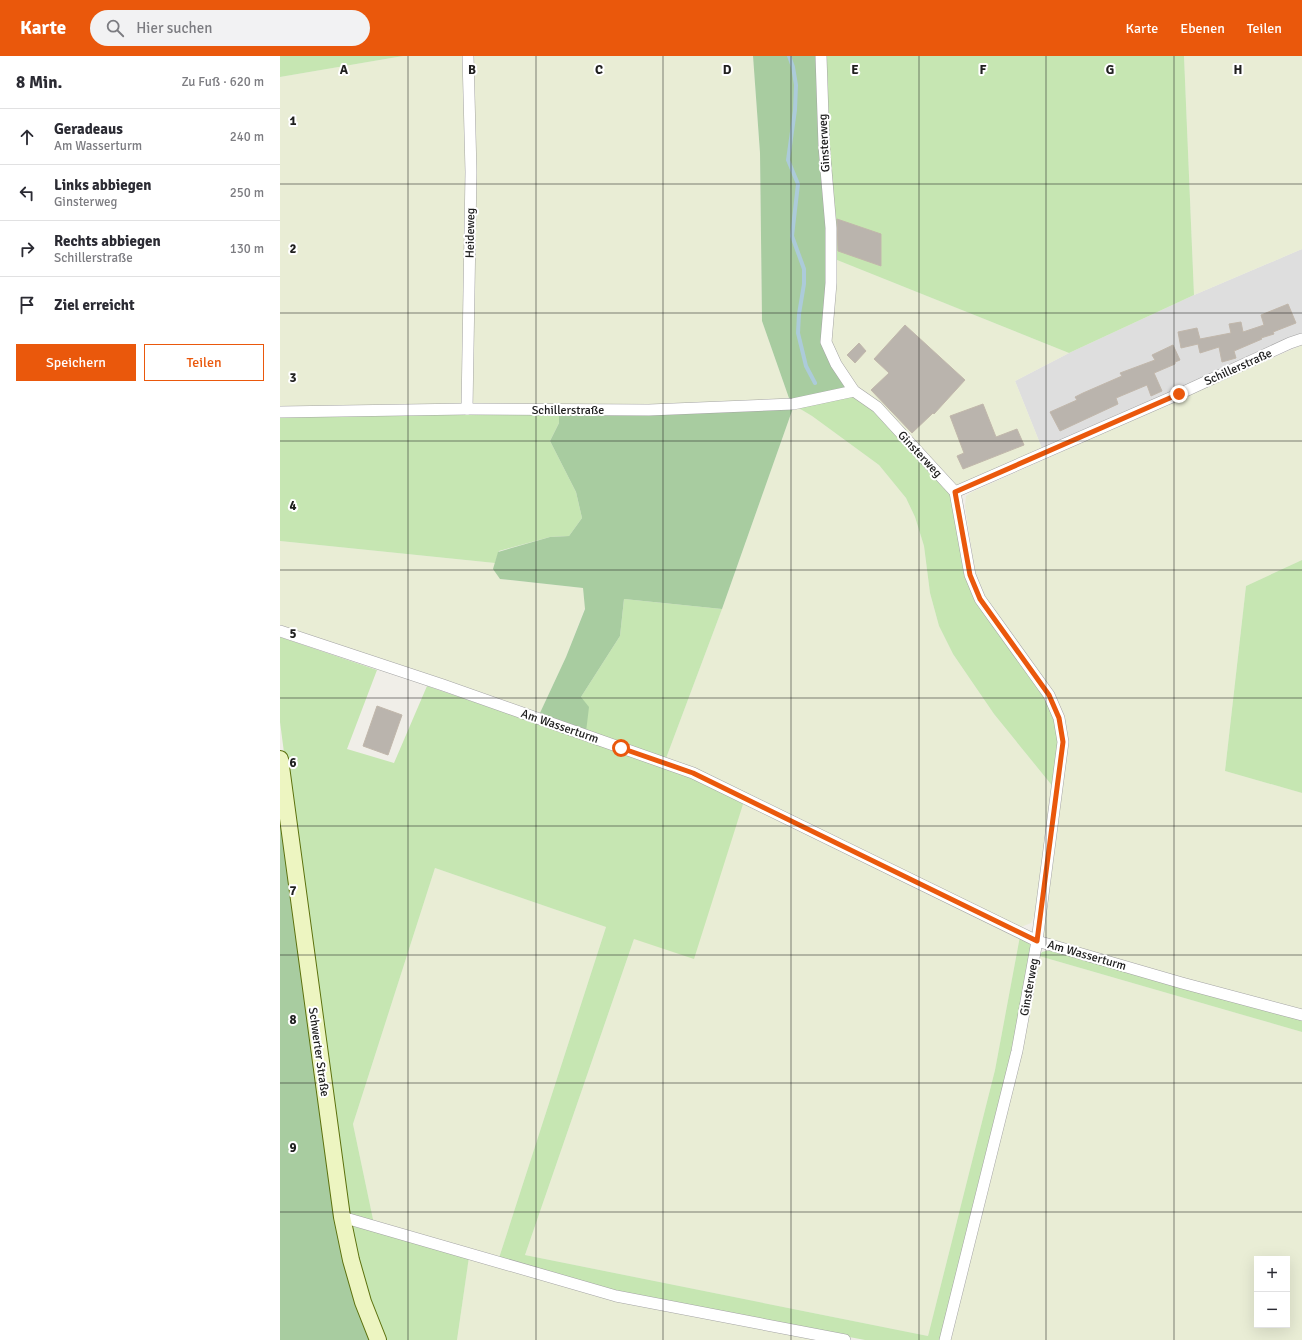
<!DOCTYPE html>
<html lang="de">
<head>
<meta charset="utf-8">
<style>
  body { margin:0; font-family:Signika,sans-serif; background:#f2f2f3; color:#2b2b33 }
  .controls { position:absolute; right:12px; bottom:12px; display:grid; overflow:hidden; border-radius:0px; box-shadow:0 4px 16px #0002 }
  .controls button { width:36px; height:36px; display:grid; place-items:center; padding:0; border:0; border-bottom:1px solid #e1e1e2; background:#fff; color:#2b2b33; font:20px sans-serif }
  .stop { position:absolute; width:12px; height:12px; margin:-9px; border:3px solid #ea580c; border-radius:50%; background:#fff }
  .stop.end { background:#ea580c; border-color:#fff; box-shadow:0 1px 4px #0008 }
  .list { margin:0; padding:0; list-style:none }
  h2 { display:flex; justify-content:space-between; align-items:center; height:52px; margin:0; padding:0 16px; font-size:17px }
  h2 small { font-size:13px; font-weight:400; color:#7c7c81 }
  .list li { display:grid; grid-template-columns:26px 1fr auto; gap:12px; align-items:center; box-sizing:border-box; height:56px; padding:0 16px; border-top:1px solid #e1e1e2 }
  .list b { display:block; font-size:15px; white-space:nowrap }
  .list p { margin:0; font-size:13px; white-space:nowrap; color:#7c7c81 }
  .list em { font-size:13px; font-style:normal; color:#7c7c81 }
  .actions { display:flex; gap:8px; padding:12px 16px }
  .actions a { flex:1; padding:9px 0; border:1px solid #ea580c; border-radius:0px; text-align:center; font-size:14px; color:#ea580c }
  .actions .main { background:#ea580c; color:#fff }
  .icon { flex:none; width:22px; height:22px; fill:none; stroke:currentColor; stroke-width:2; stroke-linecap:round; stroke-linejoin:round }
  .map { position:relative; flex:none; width:1022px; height:1284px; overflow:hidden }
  header { display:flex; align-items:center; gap:24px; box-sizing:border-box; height:56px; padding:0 20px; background:#ea580c; color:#fff }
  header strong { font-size:19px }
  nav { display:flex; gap:22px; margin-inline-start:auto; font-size:14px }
  .search { width:280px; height:36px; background:#f2f2f3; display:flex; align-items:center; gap:10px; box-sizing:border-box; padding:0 14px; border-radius:22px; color:#7c7c81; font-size:15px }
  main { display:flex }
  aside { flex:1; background:#fff }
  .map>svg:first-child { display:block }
</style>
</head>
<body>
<header>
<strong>Karte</strong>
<div class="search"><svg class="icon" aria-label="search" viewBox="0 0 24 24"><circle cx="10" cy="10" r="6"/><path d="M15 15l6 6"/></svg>Hier suchen</div>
<nav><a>Karte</a><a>Ebenen</a><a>Teilen</a></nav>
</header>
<main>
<aside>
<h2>8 Min.<small>Zu Fuß · 620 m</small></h2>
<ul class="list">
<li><svg class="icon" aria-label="ahead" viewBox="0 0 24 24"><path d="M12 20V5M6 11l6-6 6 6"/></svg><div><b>Geradeaus</b><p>Am Wasserturm</p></div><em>240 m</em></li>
<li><svg class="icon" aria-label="left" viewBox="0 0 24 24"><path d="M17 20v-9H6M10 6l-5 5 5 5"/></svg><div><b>Links abbiegen</b><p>Ginsterweg</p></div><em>250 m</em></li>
<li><svg class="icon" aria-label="right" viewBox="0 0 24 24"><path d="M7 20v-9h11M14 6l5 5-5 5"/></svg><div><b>Rechts abbiegen</b><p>Schillerstraße</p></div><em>130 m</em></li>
<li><svg class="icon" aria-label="arrive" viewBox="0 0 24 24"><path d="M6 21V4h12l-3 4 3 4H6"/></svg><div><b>Ziel erreicht</b></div></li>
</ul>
<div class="actions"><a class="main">Speichern</a><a>Teilen</a></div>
</aside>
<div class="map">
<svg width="1022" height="1284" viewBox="0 0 1022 1284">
  <rect width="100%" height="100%" fill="#f0eee8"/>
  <!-- residential -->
  <polygon fill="#dedede" points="1022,193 1022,280 763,395 735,325 789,297 914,239"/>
  <!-- farmland -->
  <g fill="#e9edd5" fill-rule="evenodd">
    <polygon points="123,0 186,0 184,350 0,353 0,21"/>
    <polygon points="190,0 473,0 480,97 482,265 510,345 368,351 191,350"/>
    <polygon points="904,0 1022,0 1022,193 914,239"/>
    <polygon points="552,202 789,297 735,325 763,395 676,433 577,335 548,286"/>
    <polygon points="1022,289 1022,504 966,530 945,715 1022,737 1022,955 774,886 764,880 762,871 786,683 704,542 695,517 685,450 686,440 692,436 901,342"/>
    <polygon points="517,351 532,360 599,409 626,442 635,461 644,490 650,537 659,570 673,598 714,658 774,732 756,855 751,867 741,871 733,870 385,705 442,553 513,352"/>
    <polygon points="0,485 215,507 214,513 220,523 303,532 305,552 286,601 259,659 0,573"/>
    <polygon points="464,745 740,880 715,1014 648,1280 245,1199 354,883"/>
    <polygon points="155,812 326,871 218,1205 94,1168 73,1068"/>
    <path d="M759,900l263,76v308h-353zM977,1203h30v66h-30z"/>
    <polygon points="189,1201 544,1284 177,1284"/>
  </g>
  <!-- grass -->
  <g fill="#c6e6b2">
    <polygon points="0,0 123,0 0,21"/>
    <polygon points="543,0 904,0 914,239 789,297 552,202"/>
    <polygon points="575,338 596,353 672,439 688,520 766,641 773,654 779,688 774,732 714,658 673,598 659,570 650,537 644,490 635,461 626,442 599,409 532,360 517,351"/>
    <polygon points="279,355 279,367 270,385 296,436 302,462 289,480 270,481 219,495 215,507 0,485 0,360"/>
    <polygon points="1022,504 1022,737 945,715 966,530"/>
    <polygon points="344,543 442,553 385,705 306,676 301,641 340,580"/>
    <polygon points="0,581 97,614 67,693 114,707 147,630 412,720 464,745 414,903 354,883 245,1199 648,1280 715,1014 740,880 751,889 735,992 662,1284 585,1284 336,1236 218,1205 326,871 155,812 73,1068 94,1168 65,1160 0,666"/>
    <polygon points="770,894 1022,963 1022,976 759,900 762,896"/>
    <polygon points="67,1164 189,1201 177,1284 103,1284 87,1246"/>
  </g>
  <!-- forest -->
  <g fill="#a8cca0">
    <polygon points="473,0 538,0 549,171 544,286 569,333 510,345 482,265 480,97"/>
    <polygon points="513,352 442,553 344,543 340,580 301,641 309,651 306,676 259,659 286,601 305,553 303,532 220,523 213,513 218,496 270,481 289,480 302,462 296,436 270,385 279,367 279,355"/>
    <polygon points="0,748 58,1162 93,1284 0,1284"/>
  </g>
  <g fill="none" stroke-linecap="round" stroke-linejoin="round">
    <!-- stream -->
    <polyline stroke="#accbda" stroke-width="4" points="509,0 513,11 516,29 515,54 508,104 518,128 512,180 524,213 524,228 519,258 518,277 526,310 535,327"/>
  </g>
  <!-- building -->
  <g fill="#bab4ad" stroke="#c1b7ab">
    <polygon points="557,163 601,178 601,210 558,195"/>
    <polygon points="1008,248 1016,267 993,276 994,278 981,282 982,283 954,295 956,302 942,306 939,291 920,297 918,288 901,292 898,276 917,272 920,283 951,277 949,268 961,266 963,276 984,269 981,259"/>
    <polygon points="625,269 685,324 654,358 653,357 632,377 591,334 609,317 594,303"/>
    <polygon points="579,287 586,295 575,307 567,299"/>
    <polygon points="893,289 900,304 895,306 895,308 874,317 882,335 871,340 867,329 836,342 838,348 780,375 770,356 797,344 795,341 803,337 842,320 840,317 875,304 872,299"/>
    <polygon points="703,348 716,381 737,373 744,389 683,413 677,400 684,397 670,360"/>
    <polygon points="97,650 122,659 108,699 83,690"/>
  </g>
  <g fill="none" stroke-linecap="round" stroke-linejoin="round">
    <defs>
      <g id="street">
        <polyline points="541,0 544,90 551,172 551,227 546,286 556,308 574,335 597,351 675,436 690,519 700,543 769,639 779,662 783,686 757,885 737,995 665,1284"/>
        <polyline points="187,353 191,116 188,0"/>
        <polyline points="0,356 187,353 369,354 513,348 574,335"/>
        <polyline points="675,436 899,338 1010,287 1022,283"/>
        <polyline points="0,575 163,629 413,717 757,885 902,927 1022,959"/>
        <polyline points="62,1161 336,1240 565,1284"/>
      </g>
      <polyline id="secondary" points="0,703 62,1161 71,1204 83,1246 98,1284"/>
    </defs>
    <!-- street casing -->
    <use href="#street" stroke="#a4a4a4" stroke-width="12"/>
    <!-- secondary casing -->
    <use href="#secondary" stroke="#5c710d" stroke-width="18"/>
    <!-- street -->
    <use href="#street" stroke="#fff" stroke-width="11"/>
    <!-- secondary -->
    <use href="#secondary" stroke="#edf5c1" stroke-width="16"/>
  </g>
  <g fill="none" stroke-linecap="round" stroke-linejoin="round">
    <!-- route -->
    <polyline stroke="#ea580c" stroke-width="5" points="341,692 413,717 757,885 783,686 779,662 769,639 700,543 690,519 675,436 899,338"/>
  </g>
  <!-- grid -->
  <path fill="none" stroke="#202020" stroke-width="1" stroke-opacity="0.55" d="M128,0v1284M256,0v1284M383,0v1284M511,0v1284M639,0v1284M766,0v1284M894,0v1284M0,128h1022M0,257h1022M0,385h1022M0,514h1022M0,642h1022M0,770h1022M0,899h1022M0,1027h1022M0,1156h1022"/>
  <g text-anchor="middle" stroke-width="4" stroke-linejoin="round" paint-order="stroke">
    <!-- street labels -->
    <g font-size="12" fill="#202020" stroke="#fff">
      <text transform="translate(544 87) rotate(-93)" y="4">Ginsterweg</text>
      <text transform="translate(190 177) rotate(-89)" y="4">Heideweg</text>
      <text transform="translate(958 311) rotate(-24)" y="4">Schillerstraße</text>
      <text x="288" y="358">Schillerstraße</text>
      <text transform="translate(640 398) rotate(47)" y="4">Ginsterweg</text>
      <text transform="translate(280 670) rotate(19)" y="4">Am Wasserturm</text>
      <text transform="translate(807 899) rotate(16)" y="4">Am Wasserturm</text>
      <text transform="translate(749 931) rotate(-80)" y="4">Ginsterweg</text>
      <text transform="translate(39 996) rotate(82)" y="4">Schwerter Straße</text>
    </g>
  </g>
  <g font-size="13" text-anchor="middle" font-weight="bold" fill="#202020" stroke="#fff" stroke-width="4" stroke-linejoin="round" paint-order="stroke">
    <text x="64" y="18">A</text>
    <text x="192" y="18">B</text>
    <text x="319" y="18">C</text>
    <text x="447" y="18">D</text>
    <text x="575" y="18">E</text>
    <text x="703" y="18">F</text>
    <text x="830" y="18">G</text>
    <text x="958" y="18">H</text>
    <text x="13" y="69">1</text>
    <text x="13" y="197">2</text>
    <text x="13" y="326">3</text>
    <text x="13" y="454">4</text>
    <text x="13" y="582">5</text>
    <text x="13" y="711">6</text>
    <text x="13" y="839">7</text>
    <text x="13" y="968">8</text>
    <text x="13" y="1096">9</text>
  </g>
</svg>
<div class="controls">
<button>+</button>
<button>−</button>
</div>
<div class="stop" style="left:341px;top:692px"></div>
<div class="stop end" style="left:899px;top:338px"></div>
</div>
</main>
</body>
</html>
